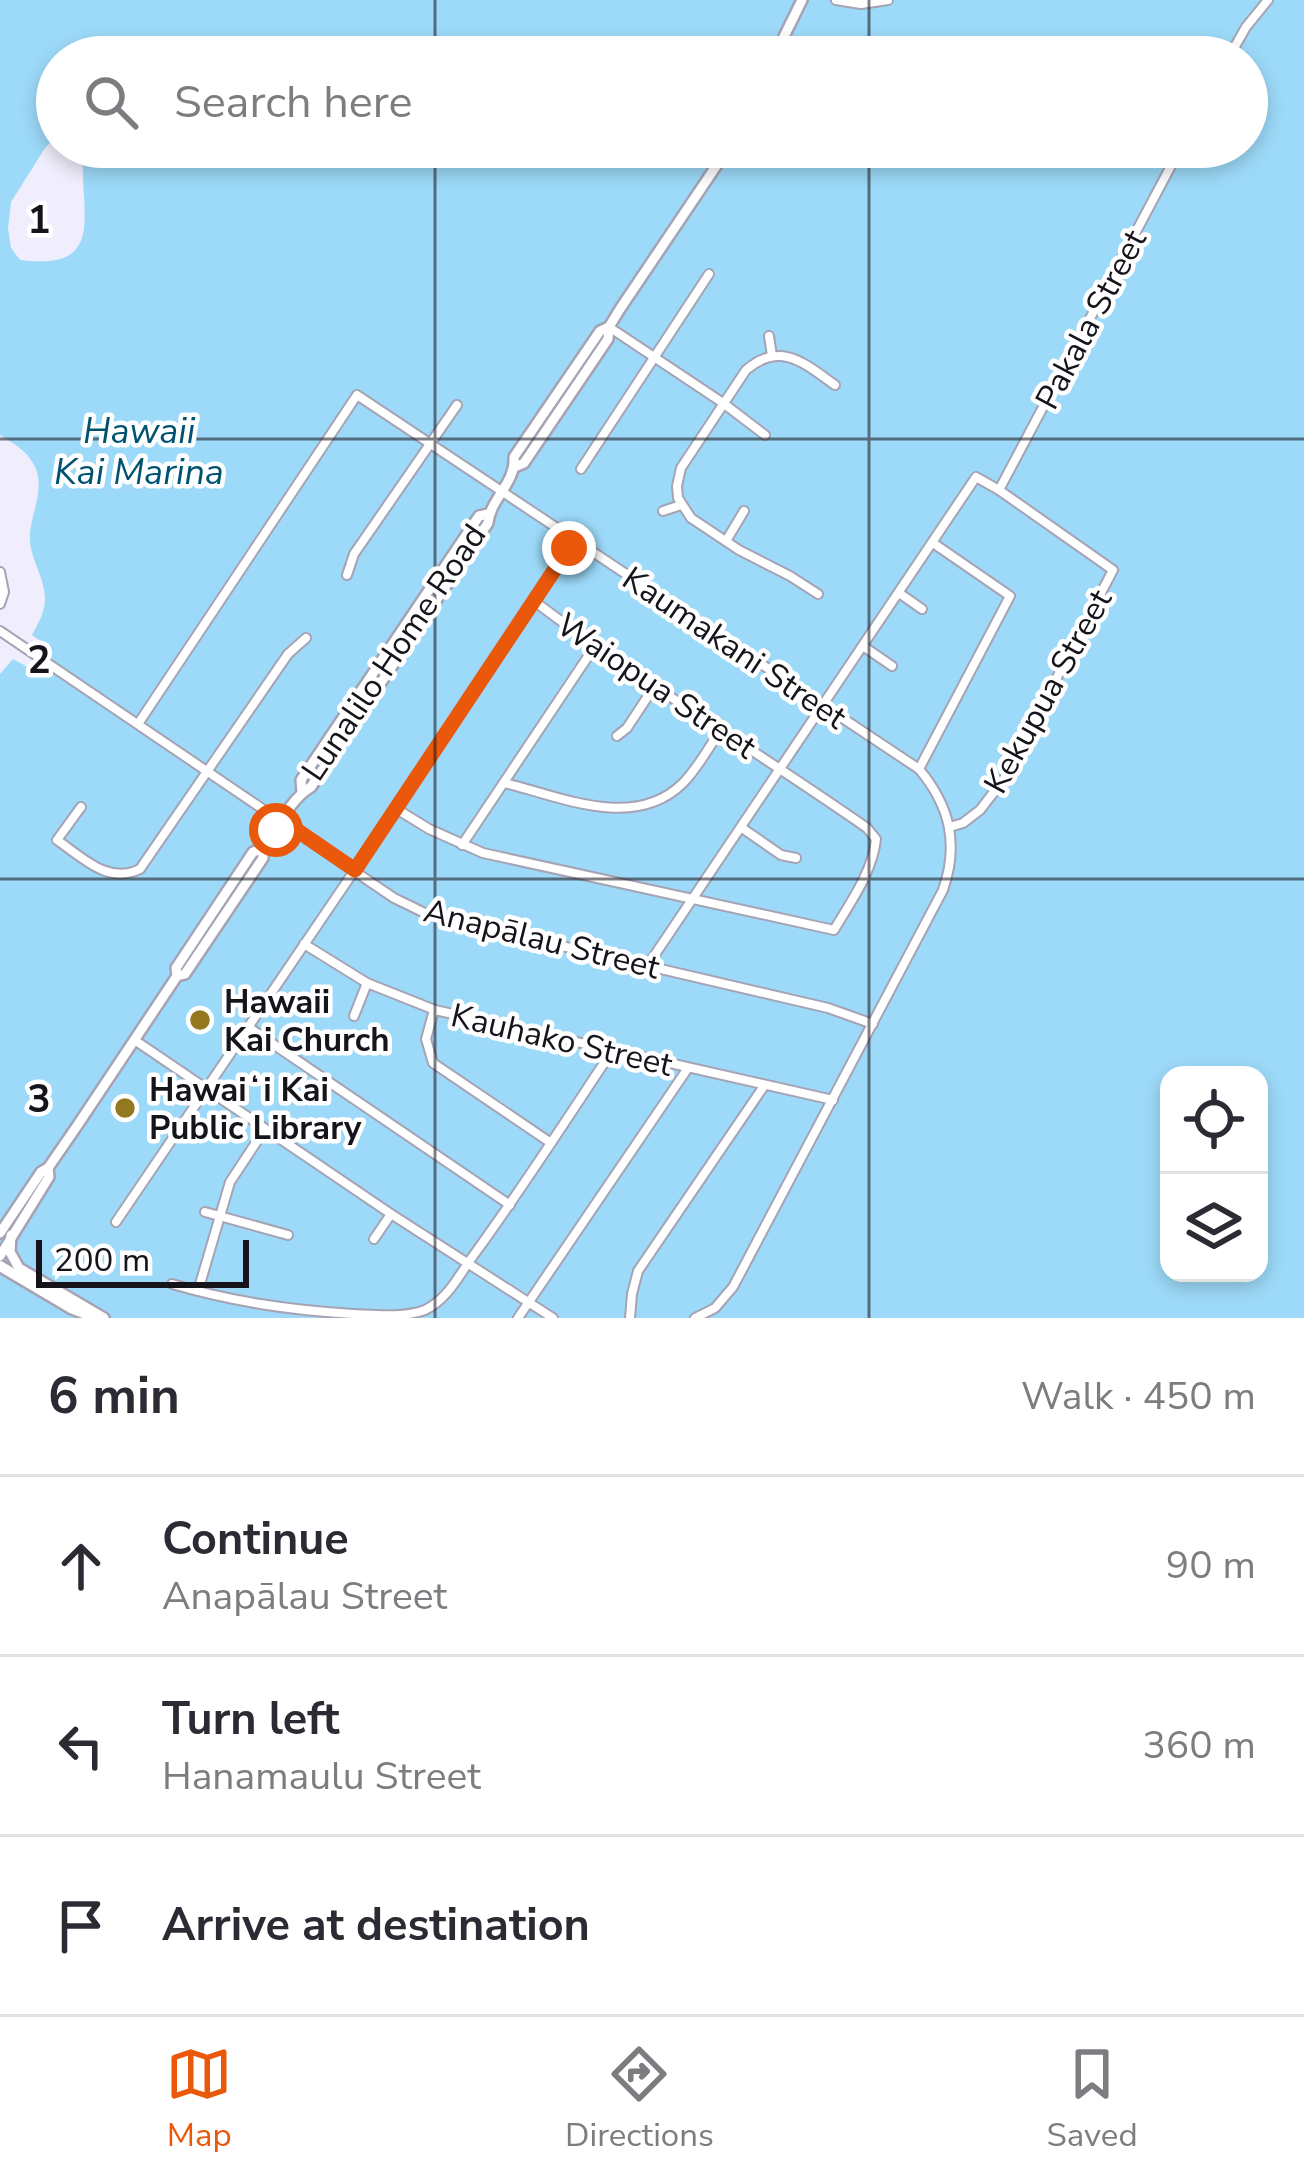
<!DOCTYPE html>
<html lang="en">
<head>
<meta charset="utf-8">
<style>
  body { margin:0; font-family:"Nunito Sans",sans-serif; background:#f7f7f7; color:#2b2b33 }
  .controls { position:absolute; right:36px; bottom:36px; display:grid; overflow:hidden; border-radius:24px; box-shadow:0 6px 18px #0003 }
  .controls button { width:108px; height:108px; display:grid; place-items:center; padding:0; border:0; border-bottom:3px solid #e1e1e2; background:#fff; color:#2b2b33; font:60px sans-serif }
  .scale { position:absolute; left:36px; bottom:30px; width:213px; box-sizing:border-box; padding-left:12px; border:6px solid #16141b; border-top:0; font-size:33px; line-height:42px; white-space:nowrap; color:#16141b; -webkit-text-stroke:9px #fff; paint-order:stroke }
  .stop { position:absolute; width:36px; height:36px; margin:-27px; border:9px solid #ea580c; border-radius:50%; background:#fff }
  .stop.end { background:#ea580c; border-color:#fff; box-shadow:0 3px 12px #0008 }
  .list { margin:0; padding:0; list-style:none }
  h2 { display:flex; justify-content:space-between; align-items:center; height:156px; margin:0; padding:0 48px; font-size:51px }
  h2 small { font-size:39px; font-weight:400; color:#7c7c81 }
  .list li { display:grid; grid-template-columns:78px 1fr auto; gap:36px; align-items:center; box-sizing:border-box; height:180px; padding:0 48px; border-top:3px solid #e1e1e2 }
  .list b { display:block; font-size:45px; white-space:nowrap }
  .list p { margin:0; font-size:39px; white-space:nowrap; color:#7c7c81 }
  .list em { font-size:39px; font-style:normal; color:#7c7c81 }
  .icon { flex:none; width:66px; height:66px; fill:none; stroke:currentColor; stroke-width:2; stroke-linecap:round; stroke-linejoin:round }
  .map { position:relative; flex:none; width:1304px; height:1318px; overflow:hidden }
  .search { position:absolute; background:#fff; box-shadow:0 6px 18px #0003; left:36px; right:36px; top:36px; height:132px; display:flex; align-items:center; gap:30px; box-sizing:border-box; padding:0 42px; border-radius:66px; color:#7c7c81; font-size:45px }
  .sheet { height:696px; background:#fff }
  nav { display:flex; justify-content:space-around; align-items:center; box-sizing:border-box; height:168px; border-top:3px solid #e1e1e2; background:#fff; font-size:33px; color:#7c7c81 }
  nav a { display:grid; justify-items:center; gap:6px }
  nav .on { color:#ea580c }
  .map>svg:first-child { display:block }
</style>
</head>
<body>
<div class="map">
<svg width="1304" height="1318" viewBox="0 0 1304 1318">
  <rect width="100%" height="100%" fill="#f0edfc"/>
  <!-- water -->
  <path fill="#9ddaf9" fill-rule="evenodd" d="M0,0h1304v1318h-1304v-644l13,-15 20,11 7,-2 8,-11 -1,-11 -15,-11c6,-11 13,-23 13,-36 0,-23 -17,-42 -15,-66 2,-22 15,-45 5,-66 -7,-16 -21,-23 -35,-32zM57,57h1190v90h-1167l3,8c-3,60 24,116 -63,105l-9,-12 -3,-20 3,-26 34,-54 12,-13zM1169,1075h90v198h-90z"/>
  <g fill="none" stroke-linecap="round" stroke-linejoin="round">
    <defs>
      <g id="street">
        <polyline points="836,0 861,4 888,0"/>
        <polyline points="1229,57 1246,27 1268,0"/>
        <polyline points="609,327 723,403 765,435"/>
        <polyline points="769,336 772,356"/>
        <polyline points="581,469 709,274"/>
        <polyline points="999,490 1181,147"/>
        <polyline points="663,511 681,505"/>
        <polyline points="726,541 744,511"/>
        <polyline points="0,572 4,592 0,604"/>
        <polyline points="347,575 354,554 457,405"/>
        <polyline points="899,593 922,609"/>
        <path d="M818,594l-28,-18 -51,-26 -48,-32 -13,-20 -1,-12 4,-18 65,-98c35,-30 59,-6 89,15"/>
        <polyline points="0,631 394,898 429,915 828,1008 873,1024"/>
        <polyline points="863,646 892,666"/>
        <path d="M138,724l219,-329 562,374c31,37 40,75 24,121l-210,397 -18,21 -20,10"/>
        <polyline points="617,736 627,728 654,687"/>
        <polyline points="919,769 1010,596 933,543"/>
        <path d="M505,783c56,14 130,48 178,0 15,-15 26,-36 38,-54"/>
        <path d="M81,807l-24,33c25,17 51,45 83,29l148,-215 18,-16"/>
        <path d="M395,808l34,21 54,24 351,77c16,-27 39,-59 42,-91l-9,-11c-110,-77 -226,-146 -333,-227"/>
        <polyline points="742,828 781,855 796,858"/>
        <polyline points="462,845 595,646"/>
        <polyline points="304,944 367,983 435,1010 833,1100"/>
        <polyline points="648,965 976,477 999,490 1113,570 1004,779 980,810 963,823 950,827"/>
        <polyline points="434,1010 426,1039 433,1063 551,1143"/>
        <polyline points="354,1016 367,983"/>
        <polyline points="248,1027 510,1205"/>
        <polyline points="136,1041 391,1214 553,1318"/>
        <polyline points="205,1212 288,1235"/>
        <polyline points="116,1222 350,877 574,539"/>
        <polyline points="374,1239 391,1214"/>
        <path d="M172,1284c62,18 117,26 181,30 24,1 50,4 72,-4 23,-11 34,-35 48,-54 49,-67 93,-136 139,-205"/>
        <polyline points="198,1291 230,1182 265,1129"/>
        <polyline points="518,1318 688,1068"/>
        <polyline points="630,1318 632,1294 638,1271 764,1086"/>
      </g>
      <g id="secondary">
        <polyline points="774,57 802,0"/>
        <polyline points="515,467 524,463 608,339 609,327 620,309 729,147"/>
        <polyline points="302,792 301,780 479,516 488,514"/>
        <path d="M177,976l8,-2 78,-116v-9c14,-20 27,-50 48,-62l177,-264c2,-24 28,-40 26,-66l86,-126 9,-4"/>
        <polyline points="0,1233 41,1172 48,1168 77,1126 177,976 176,968 253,852 263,849"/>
        <polyline points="11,1235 10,1252 19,1268 104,1318"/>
        <polyline points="0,1256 49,1177 48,1168"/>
      </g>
      <polyline id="primary" points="0,1266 71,1308 96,1318"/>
    </defs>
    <!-- street casing -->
    <use href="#street" stroke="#a5a3b4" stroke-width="12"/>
    <!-- secondary casing -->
    <use href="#secondary" stroke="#a5a3b4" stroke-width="14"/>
    <!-- primary casing -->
    <use href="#primary" stroke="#a5a3b4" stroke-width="15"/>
    <!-- street -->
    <use href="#street" stroke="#fff" stroke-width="8"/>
    <!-- secondary -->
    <use href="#secondary" stroke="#fff" stroke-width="9"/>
    <!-- primary -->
    <use href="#primary" stroke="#fff" stroke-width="10"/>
  </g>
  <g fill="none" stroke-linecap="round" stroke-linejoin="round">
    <!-- route -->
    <polyline stroke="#ea580c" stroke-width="15" points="276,830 282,820 355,870 569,548"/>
  </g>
  <!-- grid -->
  <path fill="none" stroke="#16141b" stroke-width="3" stroke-opacity="0.55" d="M435,0v57M869,0v57M435,147v1171M869,147v1171M0,439h1304M0,879h1304"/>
  <!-- markers -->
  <g fill="#94781f" stroke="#fff" stroke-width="4.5">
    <circle cx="200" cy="1020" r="12"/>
    <circle cx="125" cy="1108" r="12"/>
  </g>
  <g text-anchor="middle" stroke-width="9" stroke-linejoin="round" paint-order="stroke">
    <!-- street labels -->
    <g font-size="33" fill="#16141b" stroke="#fff">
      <text transform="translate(1090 319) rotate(-62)" y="12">Pakala Street</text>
      <text transform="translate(735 647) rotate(34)" y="12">Kaumakani Street</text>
      <text transform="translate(393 652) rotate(-56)" y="12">Lunalilo Home Road</text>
      <text transform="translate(657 685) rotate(34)" y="12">Waiopua Street</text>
      <text transform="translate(1047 691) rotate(-61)" y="12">Kekupua Street</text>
      <text transform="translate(542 938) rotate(14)" y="12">Anapālau Street</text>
      <text transform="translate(562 1039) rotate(13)" y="12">Kauhako Street</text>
    </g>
    <!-- poi labels -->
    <g font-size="33" font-weight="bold" fill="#16141b" stroke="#fff" text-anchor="start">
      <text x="224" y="1013">Hawaii<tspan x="224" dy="38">Kai Church</tspan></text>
      <text x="149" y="1101">Hawaiʻi Kai<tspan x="149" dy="38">Public Library</tspan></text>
    </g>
    <!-- water labels -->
    <g font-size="36" font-style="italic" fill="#005370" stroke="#fff">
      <text x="139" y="443">Hawaii<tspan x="139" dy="41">Kai Marina</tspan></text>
    </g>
  </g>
  <g font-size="39" text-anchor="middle" font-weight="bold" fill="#16141b" stroke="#fff" stroke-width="9" stroke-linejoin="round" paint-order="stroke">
    <text x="39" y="233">1</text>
    <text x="39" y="673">2</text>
    <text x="39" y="1112">3</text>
  </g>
</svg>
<div class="controls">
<button><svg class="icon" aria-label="locate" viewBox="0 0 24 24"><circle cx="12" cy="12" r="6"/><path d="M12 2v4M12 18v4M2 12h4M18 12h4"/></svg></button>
<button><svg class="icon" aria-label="layers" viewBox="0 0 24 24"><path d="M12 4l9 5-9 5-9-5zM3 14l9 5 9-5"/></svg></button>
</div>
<div class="scale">200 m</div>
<div class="stop" style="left:276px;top:830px"></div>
<div class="stop end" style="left:569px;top:548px"></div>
<div class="search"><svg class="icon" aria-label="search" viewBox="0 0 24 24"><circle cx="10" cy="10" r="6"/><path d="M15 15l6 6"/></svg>Search here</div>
</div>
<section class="sheet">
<h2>6 min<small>Walk · 450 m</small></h2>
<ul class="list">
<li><svg class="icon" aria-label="ahead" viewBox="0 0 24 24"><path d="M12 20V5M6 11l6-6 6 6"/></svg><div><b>Continue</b><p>Anapālau Street</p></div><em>90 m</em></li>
<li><svg class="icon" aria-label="left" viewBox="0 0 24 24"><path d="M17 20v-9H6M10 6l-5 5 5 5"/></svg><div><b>Turn left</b><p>Hanamaulu Street</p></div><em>360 m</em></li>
<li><svg class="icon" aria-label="arrive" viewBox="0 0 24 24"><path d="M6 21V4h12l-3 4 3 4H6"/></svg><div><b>Arrive at destination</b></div></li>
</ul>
</section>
<nav>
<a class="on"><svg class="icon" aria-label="map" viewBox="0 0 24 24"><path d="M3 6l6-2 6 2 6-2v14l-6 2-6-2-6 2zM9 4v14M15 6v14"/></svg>Map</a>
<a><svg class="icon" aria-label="directions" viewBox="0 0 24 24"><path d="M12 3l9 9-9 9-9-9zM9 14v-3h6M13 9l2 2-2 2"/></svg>Directions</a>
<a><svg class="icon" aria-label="saved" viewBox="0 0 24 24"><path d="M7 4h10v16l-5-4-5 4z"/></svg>Saved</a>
</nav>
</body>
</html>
